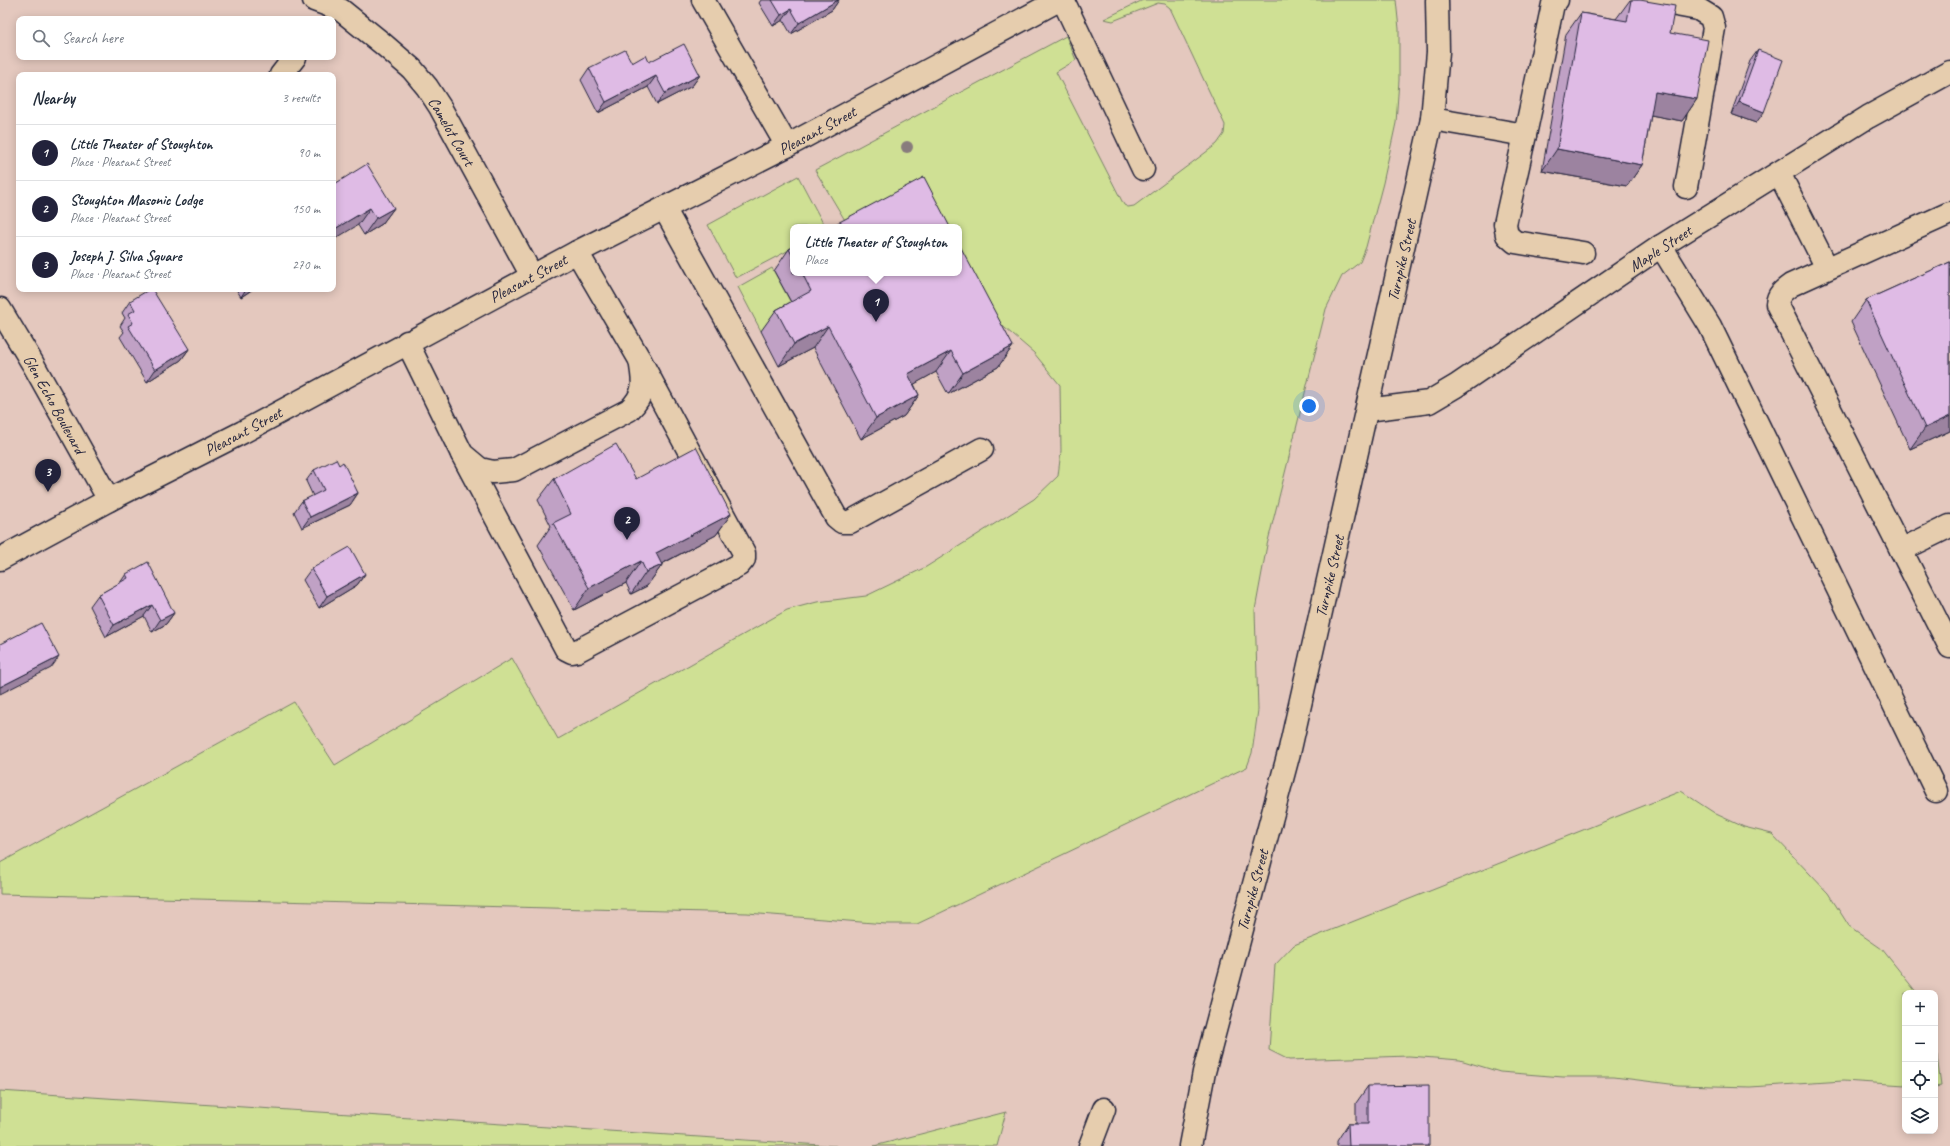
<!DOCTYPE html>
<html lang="en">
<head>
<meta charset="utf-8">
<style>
  body { margin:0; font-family:Caveat,sans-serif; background:#f2f2f3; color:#1f2937 }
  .controls { position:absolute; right:12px; bottom:12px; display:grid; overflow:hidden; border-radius:8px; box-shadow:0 2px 10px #0003 }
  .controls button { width:36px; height:36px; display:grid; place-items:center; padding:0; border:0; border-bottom:1px solid #e0e1e3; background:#fff; color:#1f2937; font:20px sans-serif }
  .you { position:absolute; left:1309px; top:406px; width:14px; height:14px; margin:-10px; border:3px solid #fff; border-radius:50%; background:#1a73e8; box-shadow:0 0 0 6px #1a73e833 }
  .badge { display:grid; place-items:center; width:26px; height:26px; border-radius:50%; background:#22223b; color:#fff; font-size:13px; font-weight:700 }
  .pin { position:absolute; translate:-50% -33px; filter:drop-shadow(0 1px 2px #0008) }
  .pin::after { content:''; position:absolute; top:21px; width:14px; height:12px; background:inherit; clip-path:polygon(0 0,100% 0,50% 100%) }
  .popup { position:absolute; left:790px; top:224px; width:172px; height:52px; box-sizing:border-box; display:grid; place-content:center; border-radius:8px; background:#fff; filter:drop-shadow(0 1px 3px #0005); font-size:13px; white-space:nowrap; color:#747a83 }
  .popup b { font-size:15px; color:#1f2937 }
  .popup::after { content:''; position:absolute; left:50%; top:100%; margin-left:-8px; border:8px solid transparent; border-top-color:#fff }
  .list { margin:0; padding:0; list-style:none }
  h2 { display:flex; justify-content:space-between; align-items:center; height:52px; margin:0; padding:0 16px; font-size:17px }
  h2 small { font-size:13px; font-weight:400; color:#747a83 }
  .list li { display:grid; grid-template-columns:26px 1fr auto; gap:12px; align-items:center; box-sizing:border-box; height:56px; padding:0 16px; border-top:1px solid #e0e1e3 }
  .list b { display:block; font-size:15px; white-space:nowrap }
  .list p { margin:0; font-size:13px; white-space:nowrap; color:#747a83 }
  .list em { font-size:13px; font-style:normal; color:#747a83 }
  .icon { flex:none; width:22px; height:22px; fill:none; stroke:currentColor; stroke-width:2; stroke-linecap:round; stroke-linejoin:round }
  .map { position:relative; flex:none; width:1950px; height:1146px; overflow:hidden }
  .search { position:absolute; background:#fff; box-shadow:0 2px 10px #0003; left:16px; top:16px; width:320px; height:44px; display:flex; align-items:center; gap:10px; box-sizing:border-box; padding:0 14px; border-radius:8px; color:#747a83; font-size:15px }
  .panel { position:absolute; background:#fff; box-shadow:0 2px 10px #0003; left:16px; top:72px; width:320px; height:220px; border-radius:8px }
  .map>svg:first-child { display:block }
</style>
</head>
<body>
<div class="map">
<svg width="1950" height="1146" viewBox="0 0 1950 1146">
  <rect width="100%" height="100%" fill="#e4c8be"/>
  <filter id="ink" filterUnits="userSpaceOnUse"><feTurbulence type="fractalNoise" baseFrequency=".025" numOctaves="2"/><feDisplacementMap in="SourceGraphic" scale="8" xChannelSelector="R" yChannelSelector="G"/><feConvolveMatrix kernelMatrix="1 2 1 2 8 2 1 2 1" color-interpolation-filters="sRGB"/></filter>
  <g filter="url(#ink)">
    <!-- green -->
    <g fill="#cfe094" stroke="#788168">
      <polygon points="1143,0 1396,0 1399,29 1399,80 1396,123 1383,183 1366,247 1360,262 1342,276 1326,309 1267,545 1255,610 1258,710 1252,753 1247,767 917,924 886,924 747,913 0,894 0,863 294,702 335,765 512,658 558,739 787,610 817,602 866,596 926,567 1034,499 1058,476 1061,451 1060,385 1034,353 970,298 959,273 959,227 849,227 815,170 1066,36 1076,60 1056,72 1124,205 1128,207 1134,206 1217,144 1224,134 1225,125 1170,8 1165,4 1158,3 1113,21 1104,19"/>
      <polygon points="798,176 825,227 793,227 793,248 736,278 708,225"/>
      <polygon points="772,268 796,312 761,331 738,287"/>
      <polygon points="1681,791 1716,814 1744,827 1772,834 1828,893 1849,926 1882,949 1917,993 1905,993 1905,1085 1843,1081 1750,1087 1678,1085 1614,1077 1563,1077 1500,1072 1460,1060 1409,1056 1289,1060 1269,1050 1275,965 1294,945"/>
      <polygon points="1935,1041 1941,1086 1935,1087"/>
      <polygon points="0,1091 836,1146 0,1146"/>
      <polygon points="1006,1112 997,1146 874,1146"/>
    </g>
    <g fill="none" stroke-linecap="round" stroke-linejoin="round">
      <defs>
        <g id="minor">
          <polyline points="314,0 341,10 383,44 412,69 427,87 440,107 532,276"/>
          <polyline points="703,0 787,146"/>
          <polyline points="1063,0 1143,169"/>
          <polyline points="1649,0 1698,9 1711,17 1714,28 1686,187"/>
          <polyline points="281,75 295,57"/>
          <polyline points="1432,119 1525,135 1553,4 1557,0"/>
          <polyline points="1525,135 1505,224 1507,235 1515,242 1583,253"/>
          <polyline points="1779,173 1827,268"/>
          <polyline points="664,208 836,517 842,522 850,522 982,449"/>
          <path d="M1950,213l-159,72c-7,5 -13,9 -14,19l173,343"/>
          <polyline points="1661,246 1710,326 1936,791"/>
          <polyline points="0,309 33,364 109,500"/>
          <path d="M407,342l55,112 18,15 13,3 21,-2 115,-60c17,-16 15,-28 11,-50l-63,-108"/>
          <polyline points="1367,410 1429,402 1456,386 1661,246 1868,117 1950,72"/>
          <polyline points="462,454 566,649 572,652 577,651 739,565 744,559 744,553 640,360"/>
          <polyline points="1901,550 1950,526"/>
          <polyline points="1090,1146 1104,1109"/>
          <polyline points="1190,1146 1204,1072 1290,749 1432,119 1438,52 1437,0"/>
        </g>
        <polyline id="major" points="0,559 109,500 243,432 577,252 787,146 1059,0"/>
      </defs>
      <!-- minor casing -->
      <use href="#minor" stroke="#22223b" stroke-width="25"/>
      <!-- major casing -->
      <use href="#major" stroke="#22223b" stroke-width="25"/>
      <!-- minor -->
      <use href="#minor" stroke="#e6cdae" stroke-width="22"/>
      <!-- major -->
      <use href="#major" stroke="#e6cdae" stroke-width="22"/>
    </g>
    <!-- trees -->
    <circle fill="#887c7d" cx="907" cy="147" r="6"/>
    <!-- wall -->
    <g fill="#c0a1c5" stroke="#22223b">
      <polygon points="761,0 839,0 832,10 791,34 783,20 773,26 759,3"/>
      <polygon points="1630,0 1640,0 1670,33 1697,99 1682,121 1651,115 1642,165 1627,186 1542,171 1566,34 1581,13 1616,19"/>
      <polygon points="1758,50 1756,123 1731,114 1750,61"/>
      <polygon points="649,62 700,75 692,86 657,104 648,87 598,113 581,80 589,68 632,63"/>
      <polygon points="333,185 394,208 382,224 364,235"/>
      <polygon points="793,247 793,273 959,273 1013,346 998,367 948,394 936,372 914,384 919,395 904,416 861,439 813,348 779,366 761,331 776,310 791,302 774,271 789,249"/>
      <polygon points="1950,262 1950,431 1910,449 1851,322 1866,300"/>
      <polygon points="236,289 253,289 241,297"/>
      <polygon points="130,301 189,349 181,360 147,382 120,337 124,332 120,326 125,318 122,313"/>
      <polygon points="339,465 358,493 350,505 302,528 294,512 302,501 313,496 306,481 314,470"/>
      <polygon points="554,479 636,479 731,514 716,535 662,564 662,565 647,586 631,594 626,583 574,610 538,545 551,526 538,500"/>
      <polygon points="311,569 365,574 357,585 319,608 303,580"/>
      <polygon points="126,574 174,613 166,624 152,632 144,616 106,637 90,606 98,595 120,583"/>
      <polygon points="1368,1086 1429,1146 1337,1146 1337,1141 1348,1124 1356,1124 1356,1103"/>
    </g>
    <!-- shaded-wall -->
    <g fill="#9c83a0" stroke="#22223b">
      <polygon points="838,0 839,0 832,10 791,34 799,23"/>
      <polygon points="791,9 783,20 773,26 781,15"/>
      <polygon points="700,75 692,86 657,104 665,93"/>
      <polygon points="656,76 648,87 598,113 606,102"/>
      <polygon points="1655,92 1697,99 1682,121 1640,113"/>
      <polygon points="1739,102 1764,112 1756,123 1731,114"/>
      <polygon points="1557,149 1642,165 1627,186 1542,171"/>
      <polygon points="370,208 358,225 333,240 333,230"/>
      <polygon points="394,208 382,224 364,235 376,218"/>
      <polygon points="246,289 253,289 241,297"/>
      <polygon points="828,326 813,348 779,366 794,344"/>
      <polygon points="1013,346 998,367 948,394 963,373"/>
      <polygon points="189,349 181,360 147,382 155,370"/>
      <polygon points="951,351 936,372 893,396 908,374"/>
      <polygon points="919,395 904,416 861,439 876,418"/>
      <polygon points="1950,416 1950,431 1910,449 1925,428"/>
      <polygon points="358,493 350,505 302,528 310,517"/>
      <polygon points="731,514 716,535 646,572 656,553"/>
      <polygon points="641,561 626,583 574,610 589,588"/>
      <polygon points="662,565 647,586 631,594 646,572"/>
      <polygon points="365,574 357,585 319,608 327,596"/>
      <polygon points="152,605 144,616 106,637 114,625"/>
      <polygon points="174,613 166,624 152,632 160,620"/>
      <polygon points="59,657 51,668 0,694 0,687"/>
    </g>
    <!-- building -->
    <g fill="#dfbbe5" stroke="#22223b">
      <polygon points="772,0 838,0 799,23 791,9 781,15"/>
      <polygon points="1631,0 1640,0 1675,6 1670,33 1708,40 1697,99 1655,92 1642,165 1557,149 1581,13 1627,21"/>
      <polygon points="684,44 700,75 665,93 656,76 606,102 589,68 625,50 632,63 646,55 649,62"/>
      <polygon points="1758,50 1783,60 1764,112 1739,102"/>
      <polygon points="367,164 394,208 376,218 370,208 333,230 333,185"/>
      <polygon points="924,177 950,227 830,227"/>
      <polygon points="959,244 1013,346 963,373 951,351 908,374 919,395 876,418 828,326 794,344 776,310 811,291 802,273 959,273"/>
      <polygon points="793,247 793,257 789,249"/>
      <polygon points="1950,262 1950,416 1925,428 1866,300"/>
      <polygon points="150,289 152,289 189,349 155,370 128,326 133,323 128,314 135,310 130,301"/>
      <polygon points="616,444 636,479 696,447 731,514 656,553 662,565 646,572 641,561 589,588 553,523 571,514 554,479"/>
      <polygon points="336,459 339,465 343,462 358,493 310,517 302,501 324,490 314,470"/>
      <polygon points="350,547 365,574 327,596 311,569"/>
      <polygon points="148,562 174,613 160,620 152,605 114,625 98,595 128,578 126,574"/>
      <polygon points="41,623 59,657 0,687 0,644"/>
      <polygon points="1429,1085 1429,1146 1349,1146 1348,1124 1368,1124 1368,1086"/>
    </g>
  </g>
  <g text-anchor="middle" stroke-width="3.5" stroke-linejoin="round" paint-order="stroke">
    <!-- street labels -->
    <g font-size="16" fill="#22223b" stroke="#e6cdae">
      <text transform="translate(817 130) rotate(-28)" y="6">Pleasant Street</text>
      <text transform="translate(452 131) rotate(60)" y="6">Camelot Court</text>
      <text transform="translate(1660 248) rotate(-33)" y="6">Maple Street</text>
      <text transform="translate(1401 260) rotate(-77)" y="6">Turnpike Street</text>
      <text transform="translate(528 278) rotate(-28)" y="6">Pleasant Street</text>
      <text transform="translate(55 404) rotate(61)" y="6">Glen Echo Boulevard</text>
      <text transform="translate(243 431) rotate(-28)" y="6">Pleasant Street</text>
      <text transform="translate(1329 576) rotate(-77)" y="6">Turnpike Street</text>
      <text transform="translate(1252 890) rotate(-75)" y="6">Turnpike Street</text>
    </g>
  </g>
</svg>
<div class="controls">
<button>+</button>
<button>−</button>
<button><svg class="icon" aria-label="locate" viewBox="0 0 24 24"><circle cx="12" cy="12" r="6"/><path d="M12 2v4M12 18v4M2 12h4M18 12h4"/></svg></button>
<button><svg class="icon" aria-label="layers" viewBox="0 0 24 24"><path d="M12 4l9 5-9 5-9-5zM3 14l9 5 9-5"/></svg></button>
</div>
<div class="you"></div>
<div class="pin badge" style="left:876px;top:322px">1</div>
<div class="popup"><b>Little Theater of Stoughton</b>Place</div>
<div class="pin badge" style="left:627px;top:540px">2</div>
<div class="pin badge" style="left:48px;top:492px">3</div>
<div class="search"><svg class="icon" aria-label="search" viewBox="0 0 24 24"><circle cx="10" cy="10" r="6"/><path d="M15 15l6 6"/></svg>Search here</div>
<section class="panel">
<h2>Nearby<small>3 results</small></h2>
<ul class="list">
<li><span class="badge">1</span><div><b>Little Theater of Stoughton</b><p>Place · Pleasant Street</p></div><em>90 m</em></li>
<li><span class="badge">2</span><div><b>Stoughton Masonic Lodge</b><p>Place · Pleasant Street</p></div><em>150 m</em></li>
<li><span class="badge">3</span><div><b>Joseph J. Silva Square</b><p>Place · Pleasant Street</p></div><em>270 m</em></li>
</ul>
</section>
</div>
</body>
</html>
